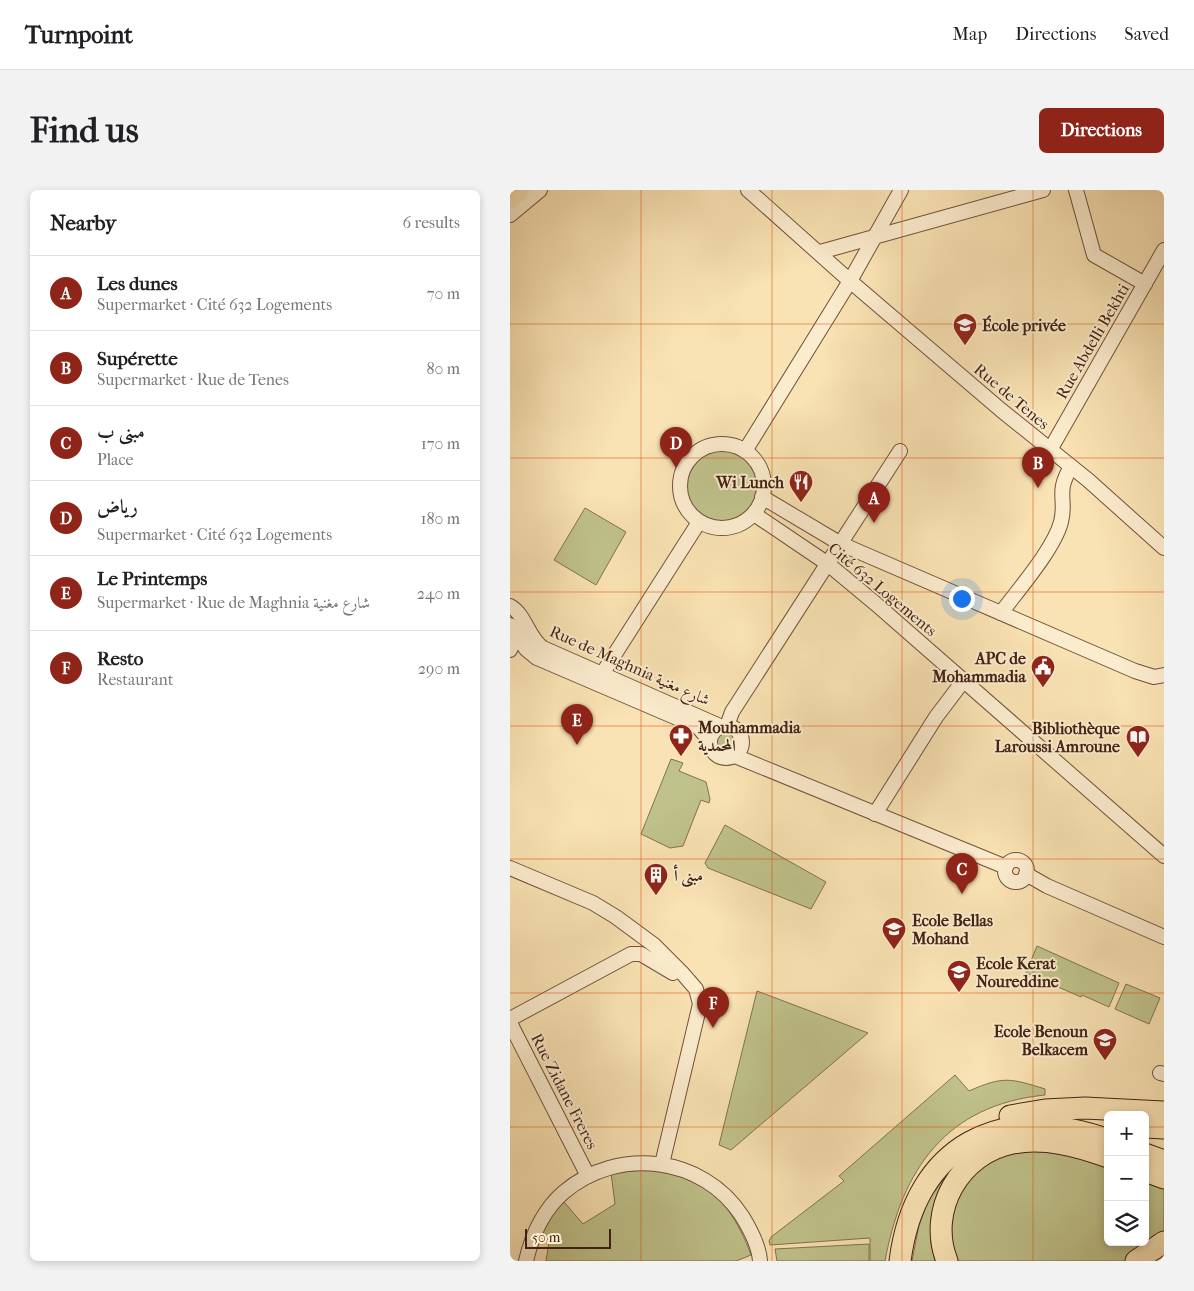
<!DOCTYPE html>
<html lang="en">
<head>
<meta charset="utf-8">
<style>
  body { margin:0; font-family:"IM FELL French Canon",Amiri,serif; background:#f2f2f2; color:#202124 }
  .controls { position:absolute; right:15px; bottom:15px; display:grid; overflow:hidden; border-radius:8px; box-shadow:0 2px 8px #0003 }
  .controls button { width:45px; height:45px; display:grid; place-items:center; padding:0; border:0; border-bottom:1px solid #e0e0e0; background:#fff; color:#202124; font:25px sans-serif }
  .scale { position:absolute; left:15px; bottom:12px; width:86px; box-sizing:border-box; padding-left:5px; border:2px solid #422213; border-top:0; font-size:14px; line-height:18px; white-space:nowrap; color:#422213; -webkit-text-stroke:4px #fbecce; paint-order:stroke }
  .you { position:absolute; left:451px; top:408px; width:18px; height:18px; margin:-12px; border:4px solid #fff; border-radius:50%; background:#1a73e8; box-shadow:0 0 0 8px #1a73e833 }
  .badge { display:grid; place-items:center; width:32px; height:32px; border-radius:50%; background:#8f2418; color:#fff; font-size:16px; font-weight:700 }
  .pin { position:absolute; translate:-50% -41px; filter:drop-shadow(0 1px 2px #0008) }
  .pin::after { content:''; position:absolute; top:26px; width:18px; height:15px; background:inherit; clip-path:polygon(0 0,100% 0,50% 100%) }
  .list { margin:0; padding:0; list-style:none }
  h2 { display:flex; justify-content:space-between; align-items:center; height:65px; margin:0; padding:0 20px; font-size:21px }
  h2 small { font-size:16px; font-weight:400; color:#757577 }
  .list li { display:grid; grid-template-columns:32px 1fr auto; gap:15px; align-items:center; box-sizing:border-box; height:75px; padding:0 20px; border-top:1px solid #e0e0e0 }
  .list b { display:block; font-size:19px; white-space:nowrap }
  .list p { margin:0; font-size:16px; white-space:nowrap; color:#757577 }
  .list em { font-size:16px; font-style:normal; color:#757577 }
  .icon { flex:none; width:28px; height:28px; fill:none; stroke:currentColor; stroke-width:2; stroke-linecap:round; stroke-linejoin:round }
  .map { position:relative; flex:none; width:654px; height:1071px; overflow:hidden; border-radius:8px }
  header { display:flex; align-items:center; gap:30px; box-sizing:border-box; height:70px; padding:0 25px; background:#fff; border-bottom:1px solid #e0e0e0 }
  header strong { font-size:24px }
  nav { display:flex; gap:28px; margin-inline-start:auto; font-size:18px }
  .intro { display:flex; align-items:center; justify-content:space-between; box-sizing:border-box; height:120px; padding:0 30px }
  h1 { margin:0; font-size:35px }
  .button { padding:12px 22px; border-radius:8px; background:#8f2418; color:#fff; font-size:18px; font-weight:700 }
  main { display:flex; gap:30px; padding:0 30px }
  aside { flex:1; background:#fff; border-radius:8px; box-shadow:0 2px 8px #0003 }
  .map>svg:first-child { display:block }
</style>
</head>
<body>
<header>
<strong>Turnpoint</strong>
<nav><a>Map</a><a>Directions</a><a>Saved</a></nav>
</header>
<div class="intro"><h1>Find us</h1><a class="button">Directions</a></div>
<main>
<aside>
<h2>Nearby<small>6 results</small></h2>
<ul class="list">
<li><span class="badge">A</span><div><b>Les dunes</b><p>Supermarket · Cité 632 Logements</p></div><em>70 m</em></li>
<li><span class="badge">B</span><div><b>Supérette</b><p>Supermarket · Rue de Tenes</p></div><em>80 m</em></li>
<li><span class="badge">C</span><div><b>مبنى ب</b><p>Place</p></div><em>170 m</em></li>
<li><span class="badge">D</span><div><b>رياض</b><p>Supermarket · Cité 632 Logements</p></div><em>180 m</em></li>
<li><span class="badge">E</span><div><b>Le Printemps</b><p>Supermarket · Rue de Maghnia شارع مغنية</p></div><em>240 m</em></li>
<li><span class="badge">F</span><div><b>Resto</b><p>Restaurant</p></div><em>290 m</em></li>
</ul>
</aside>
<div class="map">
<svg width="654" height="1071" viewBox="0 0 654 1071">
  <rect width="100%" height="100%" fill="#f9e2b3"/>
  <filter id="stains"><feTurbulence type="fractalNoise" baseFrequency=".004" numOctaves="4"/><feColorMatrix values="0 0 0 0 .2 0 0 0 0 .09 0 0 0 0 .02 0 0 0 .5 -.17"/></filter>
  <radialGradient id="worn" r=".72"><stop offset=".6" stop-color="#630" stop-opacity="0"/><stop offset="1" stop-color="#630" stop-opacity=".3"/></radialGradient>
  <!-- green -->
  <g fill="#c0c28b" stroke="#81724f">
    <circle cx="212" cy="297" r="36"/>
    <polygon points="75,318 116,342 86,395 44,370"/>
    <circle cx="216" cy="552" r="11"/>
    <polygon points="161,569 173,573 169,581 196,592 200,609 199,613 191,610 173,656 160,658 131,644"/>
    <polygon points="215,635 316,692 301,719 198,678 195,673"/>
    <polygon points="527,756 609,793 599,817 572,805 571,807 516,783"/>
    <polygon points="616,794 650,808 639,834 605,819"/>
    <polygon points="247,801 358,843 221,960 209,955"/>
    <path d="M445,885l14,16c34,-15 41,-13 76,-2v6c-99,10 -143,74 -160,166h-15v-23l-100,7 -1,-4 2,-4 73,-56 -5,-5z"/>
    <polygon points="536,959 598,974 598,1052 635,1052 635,988 654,995 654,1044 615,1071 441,1071 437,1035 456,990 490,965"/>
    <polygon points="453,963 421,1035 421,1054 425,1071 402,1071 409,1035 418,1010"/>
    <path d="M144,979c11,3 23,5 34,9 32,12 52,46 63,77l-15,6h-190l3,-19 -9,-5 14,-26 10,-9 19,22 32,-20 -4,-31z"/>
    <polygon points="359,1054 359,1071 267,1071 265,1059"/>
  </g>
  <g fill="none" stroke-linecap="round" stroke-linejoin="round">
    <defs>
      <g id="minor">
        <polyline points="238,0 340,91 491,220 578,290 654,358"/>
        <polyline points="566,0 584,65 635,94"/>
        <polyline points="0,25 30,0"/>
        <polyline points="310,62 533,0"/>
        <circle cx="212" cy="296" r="42"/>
        <polyline points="540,260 654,60"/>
        <polyline points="235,261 340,91 391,0"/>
        <polyline points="252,307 331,354 625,481 644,487 654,485"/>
        <polyline points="244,324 318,374 366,414 654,666"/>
        <path d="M0,416c16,9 18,32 33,42l179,79"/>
        <path d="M491,423c17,-23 53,-64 60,-91 6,-23 -6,-29 10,-55"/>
        <polyline points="0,435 16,459 27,468 188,537 200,551"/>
        <polyline points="0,460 4,451 14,442"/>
        <polyline points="87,492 189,332"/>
        <polyline points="217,536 222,522 390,261"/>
        <circle cx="216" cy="552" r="16"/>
        <polyline points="225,566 496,677"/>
        <polyline points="365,624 426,527 454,490"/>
        <circle cx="506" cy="681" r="11"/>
        <polyline points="0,678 83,713 106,727 144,755 173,784 186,799 190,814 152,974"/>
        <polyline points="516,684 537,696 654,747"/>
        <polyline points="0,829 121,764 131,764 163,783"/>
        <polyline points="0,833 78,986"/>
        <polyline points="650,883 654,884"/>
        <path d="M16,1071c6,-26 17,-51 38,-69 54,-46 139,-36 178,24 8,13 17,29 18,45"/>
      </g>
      <g id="highway">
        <polyline points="0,8 9,0"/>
        <polyline points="500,926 535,920 575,918 654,922"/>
        <polyline points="635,937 654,938"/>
        <polyline points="635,964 654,971"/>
        <polyline points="635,981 654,988"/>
        <path d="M390,1071c15,-116 101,-160 208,-121"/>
        <path d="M437,1071c-20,-51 13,-108 66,-118 32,-6 65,3 95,14"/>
        <polyline points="626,1071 654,1052"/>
      </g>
    </defs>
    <!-- minor casing -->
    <use href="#minor" stroke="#70523b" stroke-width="16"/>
    <!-- highway casing -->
    <use href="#highway" stroke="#422213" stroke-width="23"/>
    <!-- minor -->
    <use href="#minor" stroke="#fbecce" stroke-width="14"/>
    <!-- highway -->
    <use href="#highway" stroke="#f9e2b3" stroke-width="21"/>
  </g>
  <!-- grid -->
  <path fill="none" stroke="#e0560c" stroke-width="1" stroke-opacity="0.55" d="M131,0v1071M262,0v1071M392,0v1071M523,0v1071M0,134h654M0,268h654M0,402h654M0,536h654M0,669h654M0,803h654M0,937h598M635,937h19"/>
  <!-- icons -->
  <defs>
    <symbol id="university-pin" viewBox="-11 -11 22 30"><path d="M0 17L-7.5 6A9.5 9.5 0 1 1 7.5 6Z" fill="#8f2418" stroke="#fbecce"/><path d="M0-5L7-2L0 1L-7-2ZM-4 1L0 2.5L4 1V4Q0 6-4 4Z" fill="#fff"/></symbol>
    <symbol id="restaurant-pin" viewBox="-11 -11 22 30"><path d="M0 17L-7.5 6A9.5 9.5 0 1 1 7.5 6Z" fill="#8f2418" stroke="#fbecce"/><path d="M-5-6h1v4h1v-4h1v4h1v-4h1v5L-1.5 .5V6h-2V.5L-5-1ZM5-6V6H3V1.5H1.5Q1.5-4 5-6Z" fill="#fff"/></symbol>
    <symbol id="civic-pin" viewBox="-11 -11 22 30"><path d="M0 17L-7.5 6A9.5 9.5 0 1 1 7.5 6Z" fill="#8f2418" stroke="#fbecce"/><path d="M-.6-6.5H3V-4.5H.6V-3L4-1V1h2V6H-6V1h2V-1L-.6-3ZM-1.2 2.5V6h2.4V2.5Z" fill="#fff"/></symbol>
    <symbol id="pharmacy-pin" viewBox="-11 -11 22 30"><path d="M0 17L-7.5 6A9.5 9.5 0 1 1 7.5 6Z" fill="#8f2418" stroke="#fbecce"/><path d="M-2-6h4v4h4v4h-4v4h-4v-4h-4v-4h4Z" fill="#fff"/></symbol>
    <symbol id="library-pin" viewBox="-11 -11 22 30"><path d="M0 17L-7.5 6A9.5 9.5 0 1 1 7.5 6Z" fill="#8f2418" stroke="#fbecce"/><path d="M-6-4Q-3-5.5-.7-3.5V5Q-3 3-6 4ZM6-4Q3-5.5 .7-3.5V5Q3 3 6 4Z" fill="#fff"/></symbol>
    <symbol id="building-pin" viewBox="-11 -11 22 30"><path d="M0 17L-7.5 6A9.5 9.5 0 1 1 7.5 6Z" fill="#8f2418" stroke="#fbecce"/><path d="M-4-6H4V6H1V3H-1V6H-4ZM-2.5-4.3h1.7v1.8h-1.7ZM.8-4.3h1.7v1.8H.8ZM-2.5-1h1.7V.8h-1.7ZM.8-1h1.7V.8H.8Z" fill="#fff"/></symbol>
    <symbol id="school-pin" viewBox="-11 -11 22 30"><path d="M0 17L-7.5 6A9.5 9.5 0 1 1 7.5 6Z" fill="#8f2418" stroke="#fbecce"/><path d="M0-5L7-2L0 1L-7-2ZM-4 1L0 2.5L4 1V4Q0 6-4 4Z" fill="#fff"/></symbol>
  </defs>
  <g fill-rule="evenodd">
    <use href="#university-pin" x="441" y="121" width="28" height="38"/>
    <use href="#restaurant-pin" x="277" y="278" width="28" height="38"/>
    <use href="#civic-pin" x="519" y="463" width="28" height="38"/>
    <use href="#pharmacy-pin" x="157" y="532" width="28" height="38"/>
    <use href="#library-pin" x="614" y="533" width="28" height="38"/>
    <use href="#building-pin" x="132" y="671" width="28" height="38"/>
    <use href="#school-pin" x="370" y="725" width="28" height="38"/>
    <use href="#school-pin" x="435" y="768" width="28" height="38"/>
    <use href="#school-pin" x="581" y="836" width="28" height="38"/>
  </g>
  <g text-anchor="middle" stroke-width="4" stroke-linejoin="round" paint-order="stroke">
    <!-- poi labels -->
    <g font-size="16" font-weight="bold" fill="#422213" stroke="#fbecce" text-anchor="start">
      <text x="472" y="141">École privée</text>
      <text x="274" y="298" text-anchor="end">Wi Lunch</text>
      <text x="516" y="474" text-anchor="end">APC de<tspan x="516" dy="18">Mohammadia</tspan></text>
      <text x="188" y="543">Mouhammadia<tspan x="188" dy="18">المحمدية</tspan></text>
      <text x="610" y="544" text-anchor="end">Bibliothèque<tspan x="610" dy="18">Laroussi Amroune</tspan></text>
      <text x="164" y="691">مبنى أ</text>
      <text x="402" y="736">Ecole Bellas<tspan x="402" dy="18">Mohand</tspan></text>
      <text x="466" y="779">Ecole Kerat<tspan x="466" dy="18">Noureddine</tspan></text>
      <text x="578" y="847" text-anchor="end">Ecole Benoun<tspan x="578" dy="18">Belkacem</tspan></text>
    </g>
    <!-- street labels -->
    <g font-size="16" fill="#422213" stroke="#fbecce">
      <text transform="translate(582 151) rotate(-60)" y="6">Rue Abdelli Bekhti</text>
      <text transform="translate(502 206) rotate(40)" y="6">Rue de Tenes</text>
      <text transform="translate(373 399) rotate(40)" y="6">Cité 632 Logements</text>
      <text transform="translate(120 475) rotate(24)" y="6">Rue de Maghnia شارع مغنية</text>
      <text transform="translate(55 901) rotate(63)" y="6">Rue Zidane Freres</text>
    </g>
  </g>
  <rect width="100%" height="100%" filter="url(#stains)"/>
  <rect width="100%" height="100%" fill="url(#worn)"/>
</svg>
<div class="controls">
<button>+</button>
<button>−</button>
<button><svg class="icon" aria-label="layers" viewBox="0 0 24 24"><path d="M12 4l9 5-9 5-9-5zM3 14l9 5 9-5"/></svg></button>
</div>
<div class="scale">50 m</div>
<div class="you"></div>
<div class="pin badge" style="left:364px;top:333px">A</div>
<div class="pin badge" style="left:528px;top:298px">B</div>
<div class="pin badge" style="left:452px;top:704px">C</div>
<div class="pin badge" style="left:166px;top:278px">D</div>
<div class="pin badge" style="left:67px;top:555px">E</div>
<div class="pin badge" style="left:203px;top:838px">F</div>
</div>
</main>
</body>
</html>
